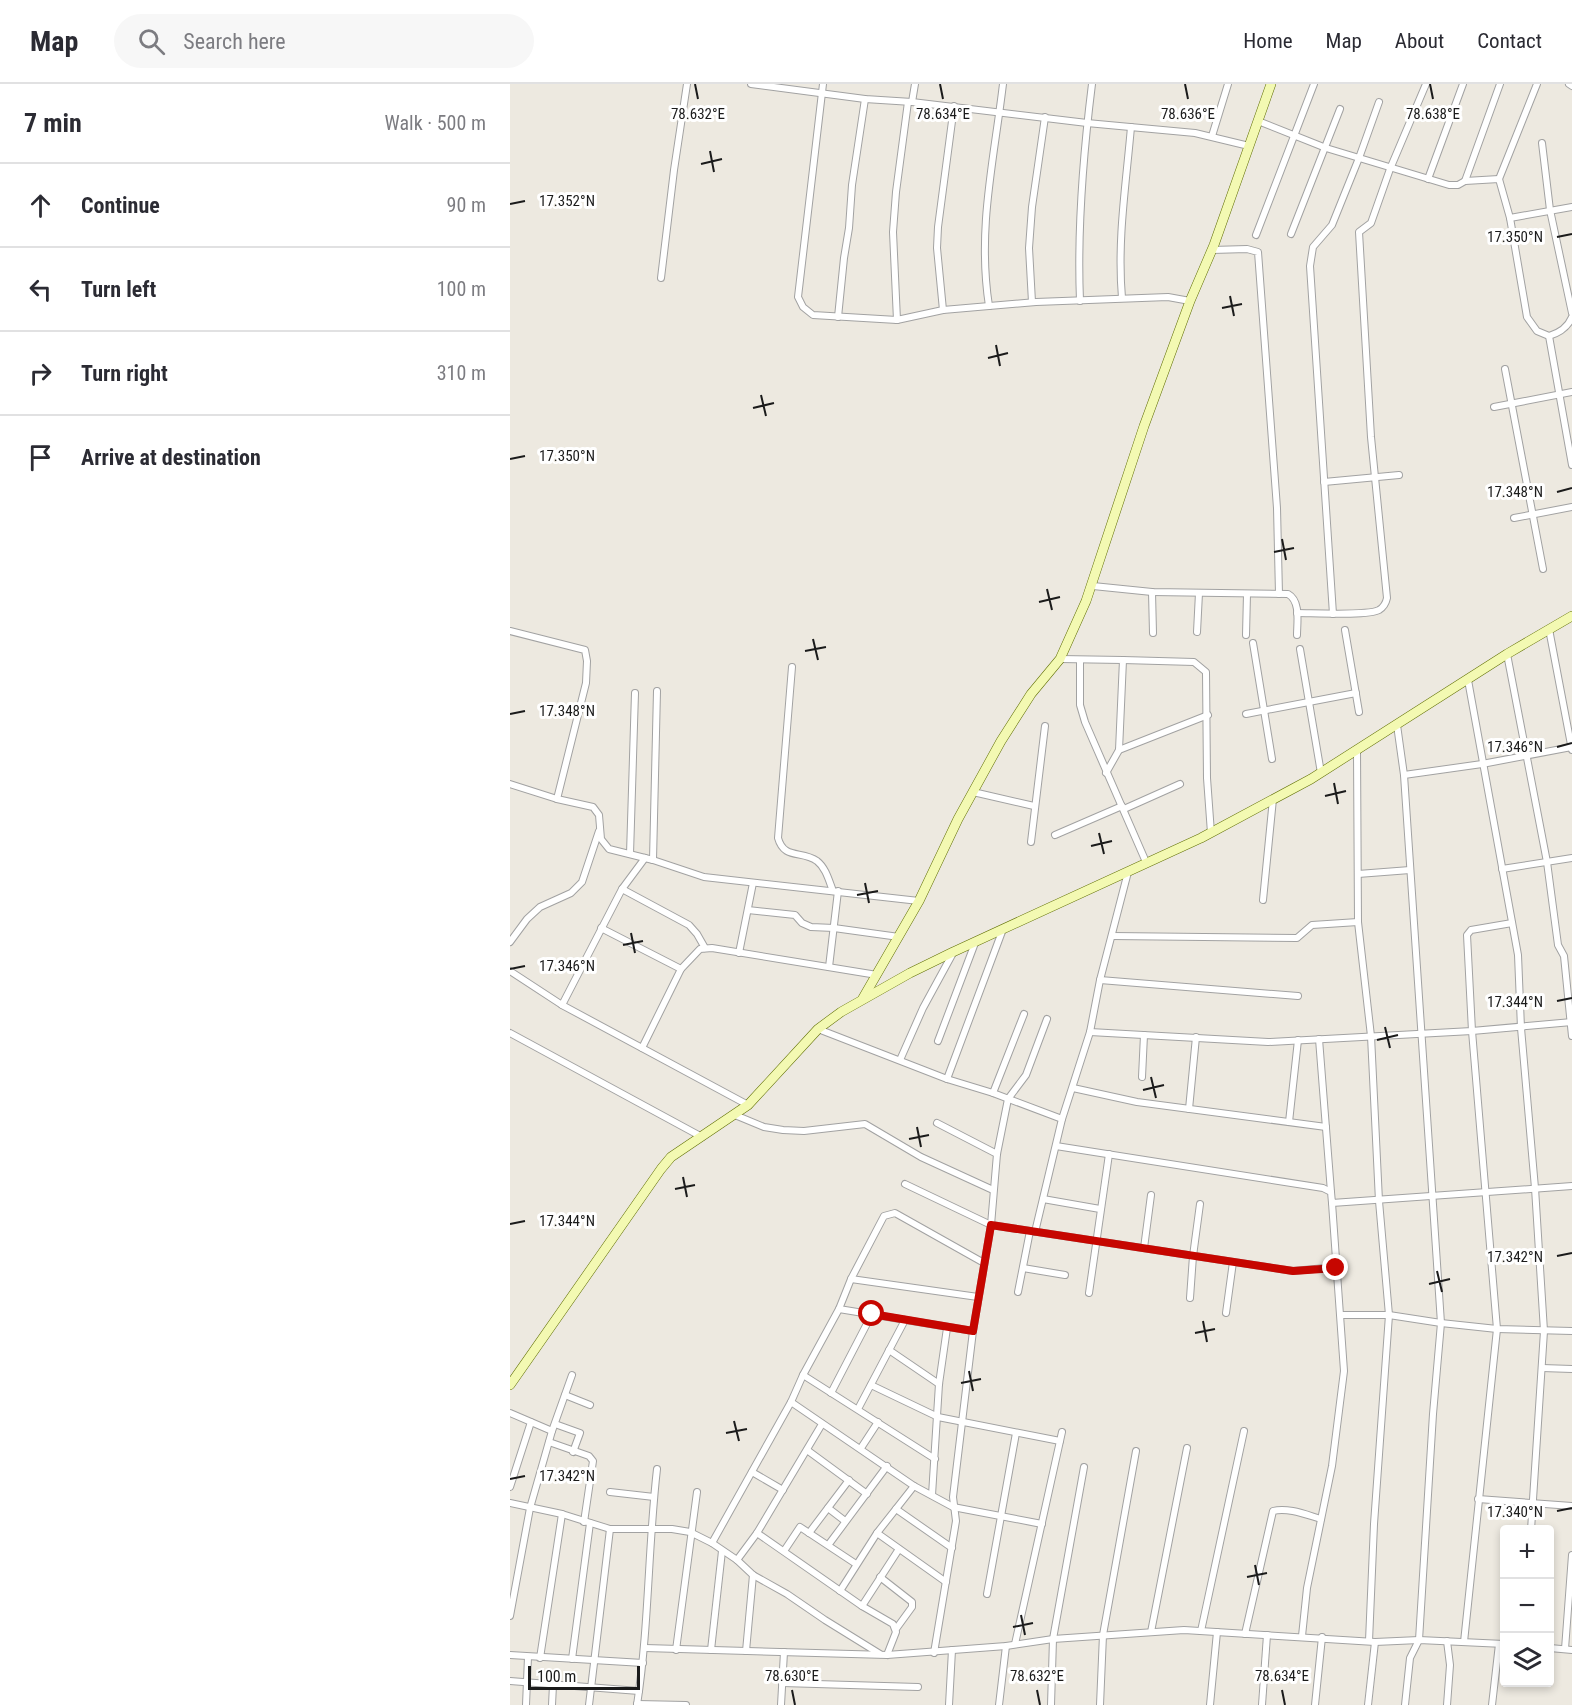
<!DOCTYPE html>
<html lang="en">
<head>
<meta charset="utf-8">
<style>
  body { margin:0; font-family:"Roboto Condensed",sans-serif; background:#f7f7f7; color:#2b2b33 }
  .controls { position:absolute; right:18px; bottom:18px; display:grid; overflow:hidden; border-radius:6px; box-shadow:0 3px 9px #0003 }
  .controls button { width:54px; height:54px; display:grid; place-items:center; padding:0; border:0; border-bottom:2px solid #e1e1e2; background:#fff; color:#2b2b33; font:30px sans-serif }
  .scale { position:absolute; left:18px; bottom:15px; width:112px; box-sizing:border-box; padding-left:6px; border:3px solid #1b1b1b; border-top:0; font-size:16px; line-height:21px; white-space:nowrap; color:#1b1b1b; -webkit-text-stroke:4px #fff; paint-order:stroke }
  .stop { position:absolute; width:18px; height:18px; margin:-14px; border:4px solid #c60600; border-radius:50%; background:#fff }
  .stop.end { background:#c60600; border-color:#fff; box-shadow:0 2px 6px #0008 }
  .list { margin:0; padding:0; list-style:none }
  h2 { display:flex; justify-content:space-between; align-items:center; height:78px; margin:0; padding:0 24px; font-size:26px }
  h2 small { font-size:20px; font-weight:400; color:#7c7c81 }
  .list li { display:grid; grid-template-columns:39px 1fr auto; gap:18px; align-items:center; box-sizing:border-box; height:84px; padding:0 24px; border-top:2px solid #e1e1e2 }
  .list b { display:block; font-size:22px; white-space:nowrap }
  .list em { font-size:20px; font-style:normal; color:#7c7c81 }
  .icon { flex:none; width:33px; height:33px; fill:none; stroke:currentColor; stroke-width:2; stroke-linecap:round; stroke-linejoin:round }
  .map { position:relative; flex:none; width:1062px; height:1621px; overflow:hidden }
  header { display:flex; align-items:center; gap:36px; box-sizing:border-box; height:84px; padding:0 30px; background:#fff; border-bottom:2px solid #e1e1e2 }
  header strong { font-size:28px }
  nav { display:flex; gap:33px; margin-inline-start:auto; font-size:21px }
  .search { width:420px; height:54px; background:#f7f7f7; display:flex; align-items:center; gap:15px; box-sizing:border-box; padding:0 21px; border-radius:33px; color:#7c7c81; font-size:22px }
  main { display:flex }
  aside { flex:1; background:#fff }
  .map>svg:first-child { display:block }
</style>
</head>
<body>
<header>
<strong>Map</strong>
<div class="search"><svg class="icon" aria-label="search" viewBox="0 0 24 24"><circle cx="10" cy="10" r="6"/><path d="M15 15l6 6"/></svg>Search here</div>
<nav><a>Home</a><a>Map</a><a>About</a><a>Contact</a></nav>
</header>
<main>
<aside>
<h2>7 min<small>Walk · 500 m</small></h2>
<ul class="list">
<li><svg class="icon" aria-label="ahead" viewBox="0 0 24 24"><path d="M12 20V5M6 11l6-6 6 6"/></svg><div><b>Continue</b></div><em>90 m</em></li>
<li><svg class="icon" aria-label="left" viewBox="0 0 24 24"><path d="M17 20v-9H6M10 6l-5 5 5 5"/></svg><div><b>Turn left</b></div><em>100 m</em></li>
<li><svg class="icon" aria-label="right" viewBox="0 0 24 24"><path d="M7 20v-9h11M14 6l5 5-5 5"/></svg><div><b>Turn right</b></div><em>310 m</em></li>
<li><svg class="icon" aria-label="arrive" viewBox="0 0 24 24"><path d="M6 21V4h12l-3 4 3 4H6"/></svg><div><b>Arrive at destination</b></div></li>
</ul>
</aside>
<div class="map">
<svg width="1062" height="1621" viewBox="0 0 1062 1621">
  <rect width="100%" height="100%" fill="#ede9e0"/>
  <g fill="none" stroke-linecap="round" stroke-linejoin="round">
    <defs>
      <g id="street">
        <polyline points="241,0 355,15 402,18 577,39 685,49 739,62"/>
        <polyline points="313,0 288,213 293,223 303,231 387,236 433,226 526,218 658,213 680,217"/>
        <polyline points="1059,0 1062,2"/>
        <polyline points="402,18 405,0"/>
        <path d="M748,37l68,27 123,37h9l7,-4 34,-2 11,39 17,99 10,14 12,5c10,-3 19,-9 23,-19"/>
        <polyline points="702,52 718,0"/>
        <polyline points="1032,59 1040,126 1062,229"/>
        <polyline points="918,95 953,0"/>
        <polyline points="989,95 1027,0"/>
        <polyline points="955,97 990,0"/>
        <polyline points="1000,134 1062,123"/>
        <polyline points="781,150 830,25"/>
        <polyline points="746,151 804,0"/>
        <polyline points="702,166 737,165 748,168 767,424 769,510"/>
        <polyline points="151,194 164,86 177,0"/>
        <path d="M612,214c-5,-58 4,-113 9,-171"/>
        <path d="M570,217c-3,-73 3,-145 12,-217"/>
        <polyline points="522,218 519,164 522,123 535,33"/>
        <path d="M479,222c-12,-77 5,-146 14,-222"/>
        <polyline points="433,226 427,164 428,143 444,22"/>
        <polyline points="328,233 334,174 339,144 342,101 355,15"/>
        <polyline points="387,236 383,148 386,108 398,18"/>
        <polyline points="1039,252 1062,381"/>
        <polyline points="995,285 1033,485"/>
        <polyline points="984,323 1062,308"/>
        <polyline points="814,398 889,391"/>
        <polyline points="1004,434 1062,423"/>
        <path d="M583,502l59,6 136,2c13,7 9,29 9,41"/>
        <polyline points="642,508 643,549"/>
        <path d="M787,529c16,0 71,3 82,-3 5,-3 7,-7 8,-12l-16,-161 -12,-205 12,-9 19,-54 36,-85"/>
        <polyline points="823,530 800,182 803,163 822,141 849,74 869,18"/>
        <polyline points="1039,545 1062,666"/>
        <polyline points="835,546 849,628"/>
        <polyline points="0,547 75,566 77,577 76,599 47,715"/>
        <polyline points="687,548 689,509"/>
        <polyline points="736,551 737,510"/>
        <polyline points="743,559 762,675"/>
        <polyline points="790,565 811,689"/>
        <polyline points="997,570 1037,778 1048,861 1054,872 1062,952"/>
        <polyline points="550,575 613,576 609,666 596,689"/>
        <polyline points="570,576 570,621 575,638 636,778"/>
        <polyline points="613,576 684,578 696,588 697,694 701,749"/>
        <path d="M282,583l-14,171c6,22 24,12 39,23 9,7 12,20 16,30"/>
        <polyline points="958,596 1008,871 1011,944 1025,1104 1034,1247 1021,1446"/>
        <polyline points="736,630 846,609"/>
        <polyline points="887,641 894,691 931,1239 923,1330 909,1556 900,1574 895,1621"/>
        <polyline points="609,666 698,631"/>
        <polyline points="847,667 848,838 861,952 869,1117 879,1231 864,1440 859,1557"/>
        <polyline points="894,691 972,680 1062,663"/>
        <polyline points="0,700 47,715 83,723 89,731 91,755 99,765 143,776 194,793 409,817"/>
        <polyline points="463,708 524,722"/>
        <polyline points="614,725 670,700"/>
        <polyline points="545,751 612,722"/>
        <polyline points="521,758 535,642"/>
        <polyline points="120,770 125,609"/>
        <polyline points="143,776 147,607"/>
        <polyline points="992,785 1062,774"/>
        <polyline points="848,790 900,786"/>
        <polyline points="112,805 179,841 187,850 195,864"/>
        <polyline points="753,816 763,715"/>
        <polyline points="238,826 285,831 292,839 301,843 324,844 389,853"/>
        <polyline points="91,844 171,885"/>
        <polyline points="602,852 787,854 802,841 848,838"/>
        <polyline points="0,858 17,835 30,823 61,809 72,798 89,747"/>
        <polyline points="229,869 243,799"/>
        <polyline points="319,883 328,807"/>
        <polyline points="0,887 52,921 238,1021"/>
        <polyline points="590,896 788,912"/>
        <polyline points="52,921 112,805 135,774"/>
        <polyline points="308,945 437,995 483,1009 552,1035"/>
        <polyline points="580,948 758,958 962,947 1062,938"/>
        <polyline points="0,949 192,1053"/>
        <polyline points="809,955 821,1108"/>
        <polyline points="428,957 465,859"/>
        <polyline points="132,964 171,885 190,865 202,864 367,891"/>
        <polyline points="390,976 413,924 443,869"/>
        <polyline points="632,993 634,951"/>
        <polyline points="437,995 493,845"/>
        <polyline points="563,1004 627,1018 816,1043"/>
        <polyline points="483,1009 514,930"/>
        <polyline points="679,1025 686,953"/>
        <polyline points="225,1031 254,1043 273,1046 294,1047 355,1040 411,1073 483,1106"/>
        <polyline points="779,1038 788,956"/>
        <polyline points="427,1039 487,1070"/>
        <polyline points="546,1062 813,1104 821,1108 822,1119 1062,1102"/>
        <polyline points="395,1100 481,1141 783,1187 826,1183"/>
        <polyline points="533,1115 590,1125"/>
        <polyline points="525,1148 552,1035 580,948 590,896 618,788"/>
        <polyline points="634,1164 641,1111"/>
        <polyline points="513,1184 555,1191"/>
        <polyline points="341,1195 468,1213"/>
        <polyline points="508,1208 520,1147"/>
        <polyline points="579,1209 599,1070"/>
        <polyline points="680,1214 683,1172 690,1120"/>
        <polyline points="329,1225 463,1247"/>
        <polyline points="716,1229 723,1178"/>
        <polyline points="832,1231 879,1231 931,1239 987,1245 1062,1247"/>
        <polyline points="379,1266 429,1300"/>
        <polyline points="1032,1284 1062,1285"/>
        <polyline points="293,1291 425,1375"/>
        <polyline points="361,1301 428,1333 550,1357"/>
        <polyline points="321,1309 362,1230"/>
        <polyline points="55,1311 80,1321"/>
        <polyline points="281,1318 404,1402 443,1423 532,1440"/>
        <polyline points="348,1325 395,1236"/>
        <polyline points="0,1329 42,1347"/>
        <polyline points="45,1340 70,1349 63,1368"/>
        <polyline points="39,1358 79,1372 83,1377 74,1438"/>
        <polyline points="351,1364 368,1338"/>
        <polyline points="297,1366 357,1410"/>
        <polyline points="242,1388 273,1406"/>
        <polyline points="0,1403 21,1338"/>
        <polyline points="100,1408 144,1413"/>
        <polyline points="422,1411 429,1300 437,1244"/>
        <polyline points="968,1415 1062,1422"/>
        <polyline points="0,1419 52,1430 100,1445 162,1445 180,1448 202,1459 227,1476 243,1491 277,1510 315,1536 370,1570"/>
        <polyline points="318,1424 335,1437"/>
        <polyline points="386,1425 442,1464"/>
        <polyline points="247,1449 352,1522 383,1540 386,1548 377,1571"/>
        <polyline points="299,1449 339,1396"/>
        <polyline points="367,1449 436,1498"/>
        <polyline points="202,1459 281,1318 293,1291 329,1225 341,1195 374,1132 385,1129 474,1179"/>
        <polyline points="319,1460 377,1382"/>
        <polyline points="274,1467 290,1443 346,1480"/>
        <polyline points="227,1476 247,1449 312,1340"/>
        <polyline points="370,1493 402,1518 402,1523 386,1545"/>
        <polyline points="330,1507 367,1449 404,1402"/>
        <polyline points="477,1510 506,1349"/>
        <polyline points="352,1522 389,1465"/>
        <polyline points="0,1532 20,1424 42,1347 62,1291"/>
        <polyline points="691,1547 734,1347"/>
        <polyline points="641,1548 677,1364"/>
        <path d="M735,1550l28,-123c15,-4 34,4 48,8"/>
        <polyline points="792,1552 797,1504 822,1382 834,1287 822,1119"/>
        <polyline points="937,1557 940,1581 937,1621"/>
        <polyline points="954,1558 987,1245 962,947 957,851 961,846 1002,839"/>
        <polyline points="505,1560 552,1348"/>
        <polyline points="135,1564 377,1571 496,1562 543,1555 674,1546 865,1558 909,1556 994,1560"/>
        <polyline points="1040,1564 1062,1566"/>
        <polyline points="1055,1565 1062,1471"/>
        <polyline points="166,1566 187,1408"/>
        <polyline points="201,1566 212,1467"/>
        <polyline points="236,1567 243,1491"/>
        <polyline points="424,1569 446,1437 443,1413 463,1247 481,1141 487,1070 498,1015 516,991 537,935"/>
        <polyline points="0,1571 133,1579"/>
        <polyline points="30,1574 52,1430"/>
        <polyline points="62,1575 80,1439"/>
        <polyline points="0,1597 129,1607"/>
        <polyline points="272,1599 408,1603"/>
        <polyline points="127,1620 176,1621"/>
        <polyline points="16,1621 18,1573"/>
        <polyline points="42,1621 43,1601"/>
        <polyline points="79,1621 100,1445"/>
        <path d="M127,1621c12,-78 11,-158 20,-236"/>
        <polyline points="271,1621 274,1568"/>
        <polyline points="439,1621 442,1566"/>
        <polyline points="489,1621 496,1562"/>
        <polyline points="541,1621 543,1555 574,1383"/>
        <polyline points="590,1621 593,1551 626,1367"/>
        <polyline points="700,1621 707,1548"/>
        <polyline points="752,1621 757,1551"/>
        <polyline points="805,1621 812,1553"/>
        <polyline points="858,1621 865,1558"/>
        <polyline points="982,1621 989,1560"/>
      </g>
      <g id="secondary">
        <polyline points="353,914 409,817 448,735 491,657 521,610 550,575 576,517 634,342 680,217 704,161 761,0"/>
        <polyline points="0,1301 151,1085 161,1073 238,1021 308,945 331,928 400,889 443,868 691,754 801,695 997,570 1062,532"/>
      </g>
    </defs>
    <!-- street casing -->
    <use href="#street" stroke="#a2a2a2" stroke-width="8"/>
    <!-- secondary casing -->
    <use href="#secondary" stroke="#606f04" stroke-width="10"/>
    <!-- street -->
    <use href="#street" stroke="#fff" stroke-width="6"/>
    <!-- secondary -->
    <use href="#secondary" stroke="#f3f9b2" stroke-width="9"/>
  </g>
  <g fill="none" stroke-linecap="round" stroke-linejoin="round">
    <!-- route -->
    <polyline stroke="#c60600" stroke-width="8" points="362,1230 463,1247 481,1141 783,1187 826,1184"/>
  </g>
  <!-- ticks -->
  <path fill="none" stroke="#1b1b1b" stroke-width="2" d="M185,0l3,15M430,0l3,15M675,0l3,15M920,0l3,15M200,67l4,21M191,80l21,-5M0,120l15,-3M1047,153l15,-3M720,212l4,20M712,224l20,-4M486,261l4,21M478,274l20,-5M251,311l5,21M243,324l21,-5M0,375l15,-3M1047,408l15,-4M772,455l4,21M764,468l20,-4M537,505l5,21M529,518l21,-5M303,555l5,21M295,567l21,-4M0,630l15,-3M1047,663l15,-4M824,699l4,21M815,712l21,-5M589,749l5,21M581,762l21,-5M355,799l4,20M347,811l21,-4M121,849l4,20M113,861l20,-4M0,885l15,-3M1047,917l15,-3M875,943l5,21M867,956l21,-5M641,993l5,21M633,1006l21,-5M407,1043l4,20M399,1055l20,-4M173,1093l4,20M165,1105l20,-4M0,1140l15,-3M1047,1172l15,-3M927,1187l5,21M919,1200l21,-5M693,1237l4,21M685,1249l20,-4M459,1287l4,20M451,1299l20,-4M224,1337l5,20M216,1349l21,-4M0,1395l15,-3M1047,1427l15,-3M745,1481l4,20M737,1493l20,-4M511,1531l4,20M503,1543l20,-4M282,1606l3,15M527,1606l3,15M772,1606l3,15"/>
  <g font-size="15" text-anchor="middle" fill="#1b1b1b" stroke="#fff" stroke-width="6" stroke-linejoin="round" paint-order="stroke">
    <text x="188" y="35">78.632°E</text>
    <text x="433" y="35">78.634°E</text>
    <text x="678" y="35">78.636°E</text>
    <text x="923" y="35">78.638°E</text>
    <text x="57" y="122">17.352°N</text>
    <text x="1005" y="158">17.350°N</text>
    <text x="57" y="377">17.350°N</text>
    <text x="1005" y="413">17.348°N</text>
    <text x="57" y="632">17.348°N</text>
    <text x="1005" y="668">17.346°N</text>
    <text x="57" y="887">17.346°N</text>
    <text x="1005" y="923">17.344°N</text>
    <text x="57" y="1142">17.344°N</text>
    <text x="1005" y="1178">17.342°N</text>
    <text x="57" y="1397">17.342°N</text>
    <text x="1005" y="1433">17.340°N</text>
    <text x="282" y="1597">78.630°E</text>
    <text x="527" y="1597">78.632°E</text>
    <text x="772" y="1597">78.634°E</text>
  </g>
</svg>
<div class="controls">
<button>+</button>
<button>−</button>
<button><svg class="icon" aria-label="layers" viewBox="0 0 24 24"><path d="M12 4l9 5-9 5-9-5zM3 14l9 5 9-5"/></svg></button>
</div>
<div class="scale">100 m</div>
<div class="stop" style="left:362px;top:1230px"></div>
<div class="stop end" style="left:826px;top:1184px"></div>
</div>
</main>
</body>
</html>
